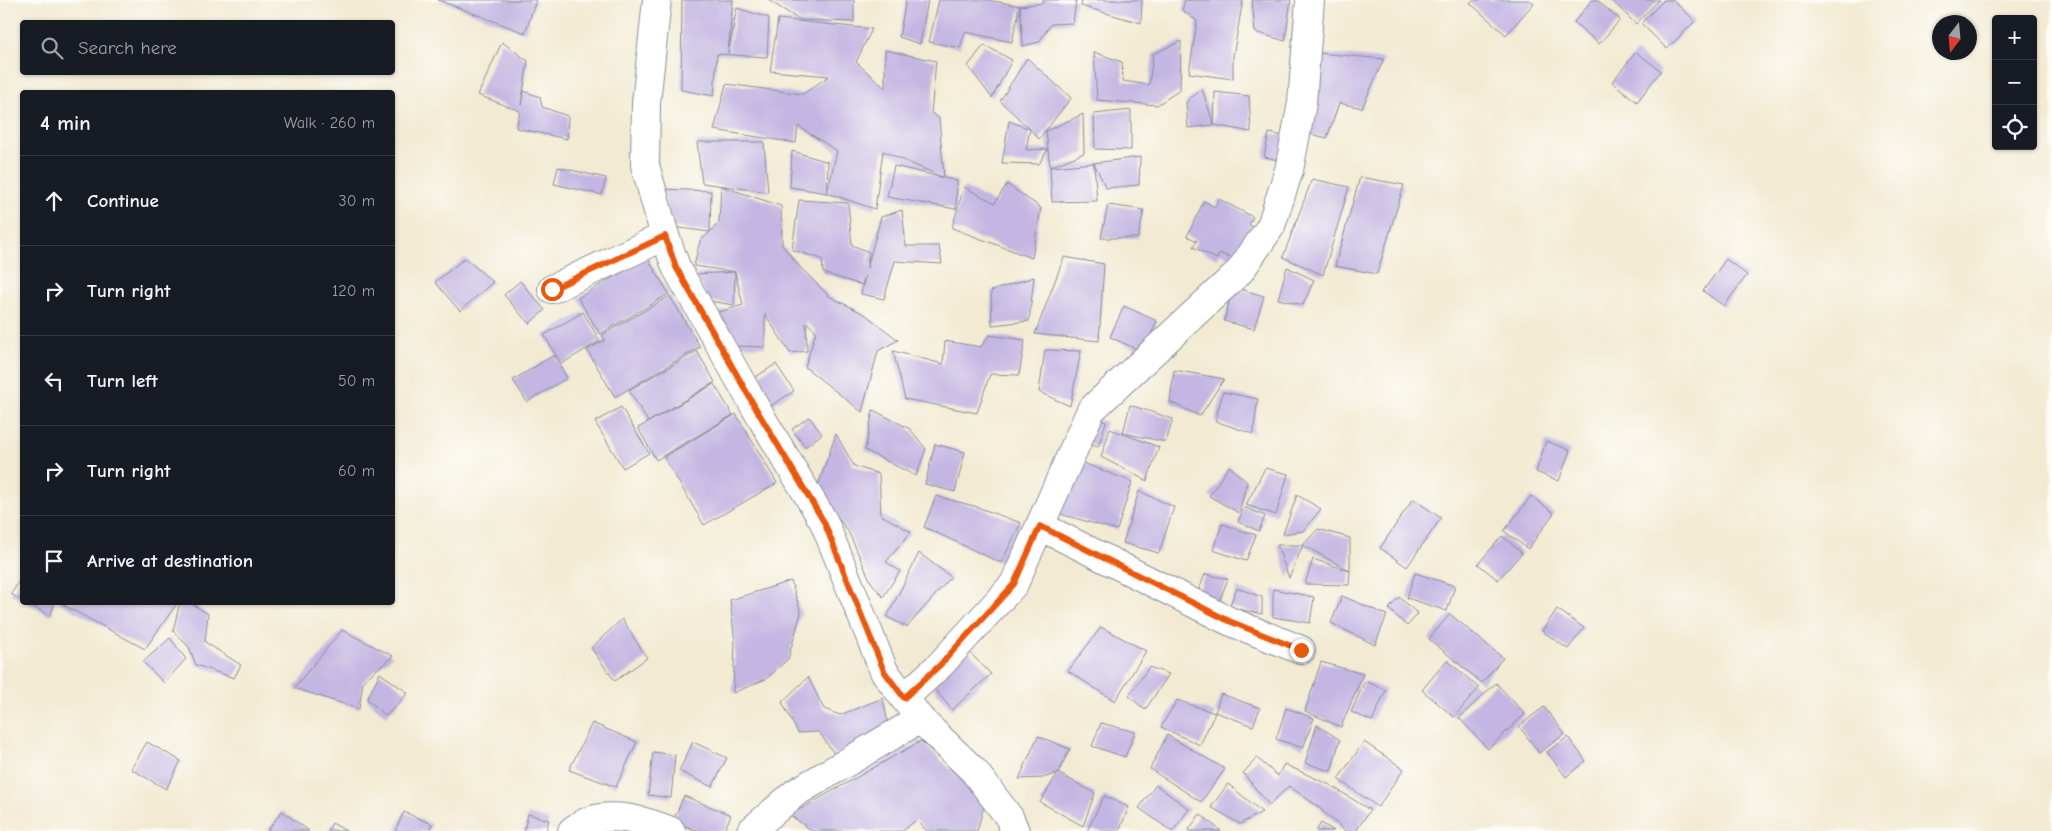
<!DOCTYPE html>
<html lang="en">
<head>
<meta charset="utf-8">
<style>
  body { margin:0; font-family:"Comic Neue",sans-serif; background:#242831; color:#f1f3f6 }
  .controls { position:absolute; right:15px; top:15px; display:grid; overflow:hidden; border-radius:5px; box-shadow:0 1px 4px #0004 }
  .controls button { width:45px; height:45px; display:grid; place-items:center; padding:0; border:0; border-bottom:1px solid #363941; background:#171b24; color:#f1f3f6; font:25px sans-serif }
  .compass { position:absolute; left:1932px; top:15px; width:45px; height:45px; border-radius:50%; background:#171b24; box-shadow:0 1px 4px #0004; rotate:196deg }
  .stop { position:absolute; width:15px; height:15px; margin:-11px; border:4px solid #ea580c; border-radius:50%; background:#fff }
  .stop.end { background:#ea580c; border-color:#fff; box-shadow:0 1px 5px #0008 }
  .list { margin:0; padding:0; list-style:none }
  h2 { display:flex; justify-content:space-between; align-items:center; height:65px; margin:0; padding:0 20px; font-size:21px }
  h2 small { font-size:16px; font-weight:400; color:#9ea1a6 }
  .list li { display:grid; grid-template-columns:32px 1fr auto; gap:15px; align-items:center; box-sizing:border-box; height:90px; padding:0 20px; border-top:1px solid #363941 }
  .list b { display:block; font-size:19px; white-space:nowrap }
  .list em { font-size:16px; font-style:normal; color:#9ea1a6 }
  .icon { flex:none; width:28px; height:28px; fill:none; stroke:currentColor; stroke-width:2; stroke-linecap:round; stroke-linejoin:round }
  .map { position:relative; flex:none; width:2052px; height:831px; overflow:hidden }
  .search { position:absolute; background:#171b24; box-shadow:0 1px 4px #0004; left:20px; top:20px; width:375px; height:55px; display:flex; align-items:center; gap:12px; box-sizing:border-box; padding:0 18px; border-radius:5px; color:#9ea1a6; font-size:19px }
  .panel { position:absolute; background:#171b24; box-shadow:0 1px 4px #0004; left:20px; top:90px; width:375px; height:515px; border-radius:5px }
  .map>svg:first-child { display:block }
</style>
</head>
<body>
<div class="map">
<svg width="2052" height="831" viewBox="0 0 2052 831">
  <rect width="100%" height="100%" fill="#fdfcf7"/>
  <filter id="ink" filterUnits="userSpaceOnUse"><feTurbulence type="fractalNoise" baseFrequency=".02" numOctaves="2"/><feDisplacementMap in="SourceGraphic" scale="10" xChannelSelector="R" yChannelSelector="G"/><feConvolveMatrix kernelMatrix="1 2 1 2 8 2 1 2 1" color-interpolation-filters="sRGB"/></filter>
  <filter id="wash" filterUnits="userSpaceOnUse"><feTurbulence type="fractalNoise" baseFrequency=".0096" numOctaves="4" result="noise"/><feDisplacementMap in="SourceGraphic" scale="20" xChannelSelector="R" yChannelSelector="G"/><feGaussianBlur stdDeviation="1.12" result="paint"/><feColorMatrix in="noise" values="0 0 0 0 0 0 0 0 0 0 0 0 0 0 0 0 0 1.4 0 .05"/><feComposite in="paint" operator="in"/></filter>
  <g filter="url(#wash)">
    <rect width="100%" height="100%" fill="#f2ead2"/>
    <g id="blocks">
      <!-- building -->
      <g fill="#c3b6e2">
        <polygon points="438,0 536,0 525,33"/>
        <polygon points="682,0 733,0 728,53 737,8 769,18 767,57 717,54 714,96 681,90"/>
        <polygon points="768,0 854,0 854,22 800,20"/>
        <polygon points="906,0 928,0 920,44 899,37"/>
        <polygon points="939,0 988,0 1020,6 1012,42 965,32 960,48 929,42"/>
        <polygon points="1043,0 1076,0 1073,23 1051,24 1039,42 1023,46 1020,6 1043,3"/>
        <polygon points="1082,0 1142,0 1141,23 1081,6"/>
        <polygon points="1185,0 1243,0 1233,56 1233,79 1189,73 1197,21 1182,10"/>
        <polygon points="1252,0 1291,0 1285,41 1255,32"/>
        <polygon points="1473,0 1530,0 1534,3 1506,35 1470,3"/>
        <polygon points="1592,0 1597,0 1620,20 1599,44 1574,22"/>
        <polygon points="1611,0 1659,0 1636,24"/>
        <polygon points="1664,0 1673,0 1695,21 1667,49 1641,23"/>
        <polygon points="778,19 872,29 856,62 885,88 885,50 936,61 931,113 939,118 944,178 883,151 875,209 827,193 790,187 792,151 828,162 827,193 837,151 798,126 796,143 714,130 726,84 803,94 829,76 770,71"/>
        <polygon points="1181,41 1180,90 1157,105 1097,100 1094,52 1122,62 1123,81 1149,85 1153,54"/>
        <polygon points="502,42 528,61 521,105 524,91 540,97 542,107 568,116 567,139 516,128 520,111 478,95"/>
        <polygon points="984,45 1012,60 992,98 968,66"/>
        <polygon points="1636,52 1661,71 1637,102 1612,82"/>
        <polygon points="1318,53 1384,59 1362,108 1339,103 1327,138 1306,133"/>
        <polygon points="1027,58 1071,98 1039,139 1030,129 1026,150 1048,149 1046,131 1083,114 1084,153 1050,167 1048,149 1039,164 1002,163 1009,121 1030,129 1000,101"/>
        <polygon points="1202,89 1214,125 1188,128 1186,102"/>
        <polygon points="1215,92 1249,96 1251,132 1214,125"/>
        <polygon points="1131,110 1131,150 1095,149 1094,114"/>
        <polygon points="1269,133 1293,138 1289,162 1264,157"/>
        <polygon points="697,142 764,142 768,192 702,183"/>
        <polygon points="1140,157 1139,185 1106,188 1094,163"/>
        <polygon points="1094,163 1097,201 1052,202 1050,167"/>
        <polygon points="894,166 957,181 956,209 887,197"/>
        <polygon points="558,167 606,178 602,195 554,184"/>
        <polygon points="1360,177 1404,185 1377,274 1335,266"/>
        <polygon points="1312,179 1349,187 1323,275 1283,257"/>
        <polygon points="1007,184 1041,208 1032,258 952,228 964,187 995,203"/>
        <polygon points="721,186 781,206 782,245 799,266 829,296 866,315 898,340 878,351 862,412 805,367 816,331 806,322 807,351 790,353 765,314 765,347 732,346 712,314 743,305 735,272 734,305 709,301 695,274 735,272 694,266 700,241 710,232 672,227 662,189 711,191 710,232 719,223"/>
        <polygon points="1219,199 1253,217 1249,225 1260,230 1243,265 1220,253 1217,259 1193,247 1197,241 1187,236 1204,201 1215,207"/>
        <polygon points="799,200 848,203 852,245 869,252 867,268 881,217 902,210 906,246 939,246 942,264 895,261 884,299 861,294 865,276 862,285 823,273 822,259 792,250"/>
        <polygon points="1108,205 1144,210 1138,238 1101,238"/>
        <polygon points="647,257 669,294 600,334 578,298"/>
        <polygon points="1064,257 1104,264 1099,341 1035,334"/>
        <polygon points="465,258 493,282 460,311 435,282"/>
        <polygon points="1726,259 1747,275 1724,306 1703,291"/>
        <polygon points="1287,267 1314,280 1303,305 1278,299"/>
        <polygon points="1034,277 1029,321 992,325 991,291"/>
        <polygon points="520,281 545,310 529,324 504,295"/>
        <polygon points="1233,287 1264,296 1254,329 1224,321"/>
        <polygon points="670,296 700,347 615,397 587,350 605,340 602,335"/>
        <polygon points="1124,306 1157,321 1143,352 1110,337"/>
        <polygon points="583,312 600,341 561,364 544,335"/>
        <polygon points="989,335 1025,340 1019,375 990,374 977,413 905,399 893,351 943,364 945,341 981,347"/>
        <polygon points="1045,350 1081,351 1070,406 1039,392"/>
        <polygon points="697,351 715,382 648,422 629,390"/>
        <polygon points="554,355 567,378 527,402 513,380"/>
        <polygon points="776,364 794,391 769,407 751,380"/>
        <polygon points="1174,370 1224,379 1200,416 1170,402"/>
        <polygon points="714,384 733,415 656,460 638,428"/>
        <polygon points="1223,392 1258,399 1253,434 1215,421"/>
        <polygon points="1130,405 1173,419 1166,442 1123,433"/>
        <polygon points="621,407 649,453 623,468 595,422"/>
        <polygon points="873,410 910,429 926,449 916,476 865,450"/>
        <polygon points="736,414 777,483 704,525 664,457"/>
        <polygon points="809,417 822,434 805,447 792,429"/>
        <polygon points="1091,417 1106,422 1098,447 1082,442"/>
        <polygon points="1110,429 1159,447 1147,481 1101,457"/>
        <polygon points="836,434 854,466 879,474 881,515 911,532 886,562 900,571 883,597 871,582 849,533 817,488"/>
        <polygon points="1546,441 1570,450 1559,481 1536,472"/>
        <polygon points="935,444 965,452 955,492 925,484"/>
        <polygon points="1081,462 1132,482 1117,530 1060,514"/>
        <polygon points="1229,466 1247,482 1239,513 1209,496"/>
        <polygon points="1265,468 1288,474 1276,515 1246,505"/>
        <polygon points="1139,491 1174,507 1159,553 1123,543"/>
        <polygon points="1297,495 1321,509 1303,531 1283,534"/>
        <polygon points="936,496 974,506 1021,523 1001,563 924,527"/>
        <polygon points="1531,496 1554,513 1528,549 1504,531"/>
        <polygon points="1413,499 1441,518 1407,567 1380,548"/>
        <polygon points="1244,507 1265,516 1259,531 1238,522"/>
        <polygon points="1222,524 1256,535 1246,561 1213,550"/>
        <polygon points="1318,529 1350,538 1350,571 1303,545"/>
        <polygon points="1502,536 1522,553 1498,580 1478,564"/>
        <polygon points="1277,545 1303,545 1289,578"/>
        <polygon points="919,553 951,577 907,627 887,617"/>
        <polygon points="1313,559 1350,571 1349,585 1305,584"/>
        <polygon points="1415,573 1455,586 1447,611 1407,598"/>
        <polygon points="1205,574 1228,579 1218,604 1197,595"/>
        <polygon points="22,577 22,601 11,594"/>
        <polygon points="791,581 801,613 788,659 766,679 733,693 735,642 730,600"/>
        <polygon points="1237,588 1262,597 1262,614 1229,607"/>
        <polygon points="1273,589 1314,597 1310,623 1273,617"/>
        <polygon points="1342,596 1387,615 1375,645 1331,623"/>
        <polygon points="1399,597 1418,614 1407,626 1389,609"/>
        <polygon points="25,602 55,602 50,616"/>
        <polygon points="58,602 178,602 145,649"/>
        <polygon points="180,602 189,602 208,614 205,642 241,665 234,678 196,665 189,647 173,631"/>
        <polygon points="1557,609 1584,628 1568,649 1542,631"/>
        <polygon points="1450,614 1503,658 1482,683 1429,639"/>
        <polygon points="622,619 647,658 615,681 591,648"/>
        <polygon points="1101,627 1146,651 1115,701 1068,671"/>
        <polygon points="342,630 393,656 363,681 359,709 294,688"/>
        <polygon points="170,638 186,659 164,683 143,662"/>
        <polygon points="966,649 991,674 952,710 933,687"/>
        <polygon points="1447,660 1479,688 1454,717 1422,690"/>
        <polygon points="1321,662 1363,674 1341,727 1305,711"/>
        <polygon points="1149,667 1169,674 1145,710 1129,696"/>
        <polygon points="380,673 408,693 386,716 367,699"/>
        <polygon points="808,677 824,709 840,715 883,698 888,724 835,755 819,732 798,733 782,702"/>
        <polygon points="1365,681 1386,690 1372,721 1351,712"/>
        <polygon points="1496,683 1525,714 1488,749 1459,718"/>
        <polygon points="1221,694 1260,708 1253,726 1215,712"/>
        <polygon points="1177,700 1215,713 1200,745 1161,727"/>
        <polygon points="1544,707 1565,734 1539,753 1519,726"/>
        <polygon points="1286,708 1314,718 1303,748 1276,739"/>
        <polygon points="592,723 637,742 616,787 569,770"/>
        <polygon points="1101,723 1135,732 1125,757 1092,746"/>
        <polygon points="1317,725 1340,740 1331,771 1305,763"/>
        <polygon points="1167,735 1225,769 1201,802 1150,769"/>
        <polygon points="1038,736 1070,749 1058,773 1043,778 1019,779"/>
        <polygon points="1568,737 1586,761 1566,777 1547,752"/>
        <polygon points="921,741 985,802 977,831 927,831 916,820 903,831 812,831 790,815"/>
        <polygon points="147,742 181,761 166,789 131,769"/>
        <polygon points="693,742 727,758 712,787 679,771"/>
        <polygon points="1364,742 1404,769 1378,807 1338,779"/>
        <polygon points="653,752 675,755 671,798 648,795"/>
        <polygon points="1257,758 1278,776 1284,764 1330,785 1370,810 1356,831 1345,831 1316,805 1289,786 1269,805 1243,773"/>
        <polygon points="1058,773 1095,793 1083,826 1040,802"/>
        <polygon points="1228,784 1262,812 1240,824 1211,807"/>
        <polygon points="1156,785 1189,809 1173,831 1171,831 1139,808"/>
        <polygon points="684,796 731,815 724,831 698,831 673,821"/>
        <polygon points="1104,796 1129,807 1119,831 1087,831"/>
        <polygon points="282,811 309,831 267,831"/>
        <polygon points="404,812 432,824 429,831 395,831"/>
        <polygon points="528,814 549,820 546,831 524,831"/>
        <polygon points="1200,814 1221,831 1188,831"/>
        <polygon points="332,823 346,831 328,831"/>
        <polygon points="1321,823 1334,831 1316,831"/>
      </g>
    </g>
  </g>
  <g filter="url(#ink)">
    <use href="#blocks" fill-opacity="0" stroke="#868c98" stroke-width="1"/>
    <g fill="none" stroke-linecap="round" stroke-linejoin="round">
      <defs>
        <g id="minor">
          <polyline points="657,0 646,103 645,165 665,236 676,267 755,407 824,522 884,671 920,719 974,771 1009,817 1015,831"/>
          <polyline points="552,289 665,236"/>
          <polyline points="1040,526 1229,621 1301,650"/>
          <polyline points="904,698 940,665 1014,584 1091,410 1240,271 1271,226 1289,170 1302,103 1310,0"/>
          <path d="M572,831c27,-24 69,-12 99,0"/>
          <polyline points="751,831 795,793 920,719"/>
        </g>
      </defs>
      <!-- minor casing -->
      <use href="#minor" stroke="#868c98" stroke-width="30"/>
      <!-- minor -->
      <use href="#minor" stroke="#fff" stroke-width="28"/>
    </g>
  </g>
  <g fill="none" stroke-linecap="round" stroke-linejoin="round" filter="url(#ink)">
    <!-- route -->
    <polyline stroke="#ea580c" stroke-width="6" points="552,289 665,236 676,267 755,407 824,522 884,671 904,698 940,665 1014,584 1040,526 1229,621 1301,650"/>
  </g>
</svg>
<div class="controls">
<button>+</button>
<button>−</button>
<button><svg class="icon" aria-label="locate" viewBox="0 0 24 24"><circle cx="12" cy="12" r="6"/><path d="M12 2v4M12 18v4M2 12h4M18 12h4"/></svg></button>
</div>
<svg class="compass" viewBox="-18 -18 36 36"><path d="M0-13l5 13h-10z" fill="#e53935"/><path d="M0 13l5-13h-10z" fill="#9ea1a6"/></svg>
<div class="stop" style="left:552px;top:289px"></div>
<div class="stop end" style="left:1301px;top:650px"></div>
<div class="search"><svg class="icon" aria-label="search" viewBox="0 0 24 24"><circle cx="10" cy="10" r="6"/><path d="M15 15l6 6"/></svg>Search here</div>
<section class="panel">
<h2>4 min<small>Walk · 260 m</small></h2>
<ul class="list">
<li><svg class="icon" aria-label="ahead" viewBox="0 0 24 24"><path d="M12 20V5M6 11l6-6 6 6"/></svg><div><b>Continue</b></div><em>30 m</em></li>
<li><svg class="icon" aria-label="right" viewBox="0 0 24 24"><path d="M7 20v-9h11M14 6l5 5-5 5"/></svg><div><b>Turn right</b></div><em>120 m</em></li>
<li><svg class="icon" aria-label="left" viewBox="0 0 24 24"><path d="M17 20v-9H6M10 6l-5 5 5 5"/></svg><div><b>Turn left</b></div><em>50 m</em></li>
<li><svg class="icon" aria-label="right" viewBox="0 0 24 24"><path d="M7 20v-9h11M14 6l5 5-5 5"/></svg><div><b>Turn right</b></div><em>60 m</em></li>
<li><svg class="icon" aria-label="arrive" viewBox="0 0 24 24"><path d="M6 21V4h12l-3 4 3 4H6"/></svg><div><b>Arrive at destination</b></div></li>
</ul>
</section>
</div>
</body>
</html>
